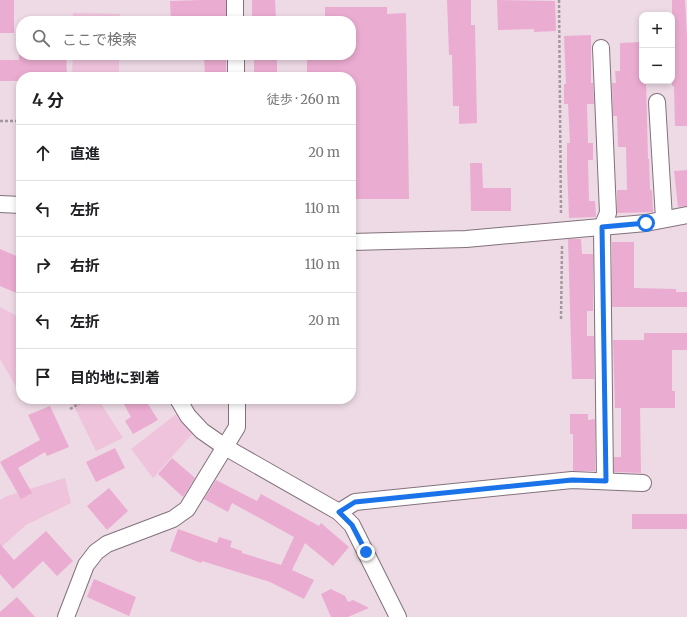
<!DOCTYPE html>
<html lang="ja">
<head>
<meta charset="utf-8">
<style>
  body { margin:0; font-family:Merriweather,"Noto Sans JP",serif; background:#f6f6f6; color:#202124 }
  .controls { position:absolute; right:12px; top:12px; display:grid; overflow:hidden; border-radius:8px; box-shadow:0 2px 6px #0003 }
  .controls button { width:36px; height:36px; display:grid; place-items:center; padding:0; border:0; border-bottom:1px solid #e0e0e0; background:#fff; color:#202124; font:20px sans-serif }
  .stop { position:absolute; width:12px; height:12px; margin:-9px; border:3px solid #1a73e8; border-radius:50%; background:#fff }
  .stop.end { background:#1a73e8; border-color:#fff; box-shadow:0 1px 4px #0008 }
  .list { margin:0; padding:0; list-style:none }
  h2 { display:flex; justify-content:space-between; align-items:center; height:52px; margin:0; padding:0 16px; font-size:17px }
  h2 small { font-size:13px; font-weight:400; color:#757577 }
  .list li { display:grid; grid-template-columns:26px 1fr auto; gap:12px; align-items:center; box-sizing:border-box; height:56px; padding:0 16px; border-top:1px solid #e0e0e0 }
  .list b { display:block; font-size:15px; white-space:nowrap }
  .list em { font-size:13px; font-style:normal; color:#757577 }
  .icon { flex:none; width:22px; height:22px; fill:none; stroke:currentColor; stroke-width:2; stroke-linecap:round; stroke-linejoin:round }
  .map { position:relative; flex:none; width:687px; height:617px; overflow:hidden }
  .search { position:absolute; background:#fff; box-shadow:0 2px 6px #0003; left:16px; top:16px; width:340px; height:44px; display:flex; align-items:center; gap:10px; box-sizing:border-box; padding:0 14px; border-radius:16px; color:#757577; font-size:15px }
  .panel { position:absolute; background:#fff; box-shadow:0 2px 6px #0003; left:16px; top:72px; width:340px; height:332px; border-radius:16px }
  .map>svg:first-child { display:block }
</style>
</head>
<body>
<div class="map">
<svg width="687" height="617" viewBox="0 0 687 617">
  <rect width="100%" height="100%" fill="#eddae5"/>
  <!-- green -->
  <g fill="#efc3dc">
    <polygon points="73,13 120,14 120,21 73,21"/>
    <polygon points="73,55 119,55 119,77 72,77"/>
    <polygon points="0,307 21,318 21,395 0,359"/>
    <polygon points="60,399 98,399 123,438 96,451 74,406"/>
    <polygon points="179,412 194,432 153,478 131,449"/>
    <polygon points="65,478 71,503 26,525 0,548 0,500 7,496"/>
  </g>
  <!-- building -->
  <g fill="#ebacd1">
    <rect x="0" y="0" width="14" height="33"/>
    <polygon points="202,0 226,0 226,17 195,18 195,20 171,21 170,1"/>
    <polygon points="252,0 275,0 276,20 252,20"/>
    <polygon points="447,0 471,0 471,25 475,25 477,123 459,124 459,106 453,106 452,55 449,55"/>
    <polygon points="497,0 555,1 556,31 534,32 534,29 498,30"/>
    <polygon points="672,0 685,0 687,37 687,126 675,126 674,86 672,86"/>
    <polygon points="325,7 387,7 387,14 406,13 409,199 351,199 351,77 307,77 307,55 351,55 351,21 325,21"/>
    <polygon points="591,35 591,83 593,83 594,104 587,104 588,143 593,143 593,160 588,160 589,201 595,201 596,217 569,218 567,167 567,143 570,143 568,104 564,104 564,84 566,84 564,36"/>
    <polygon points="642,42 642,81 646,81 648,159 649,159 650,190 652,190 653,212 617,213 617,190 627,190 626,147 618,147 617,116 613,116 612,83 616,83 615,71 620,71 620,43"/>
    <polygon points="19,55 66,55 67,73 38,73 38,77 21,77 21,81 0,81 0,60 19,60"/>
    <polygon points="204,55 226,55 226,77 205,77"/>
    <rect x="254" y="55" width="23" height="22"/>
    <polygon points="470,163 482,163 483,188 511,188 511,211 471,211"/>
    <polygon points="687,170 687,206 678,207 674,171"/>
    <polygon points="568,239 581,239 582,254 593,254 593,311 587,311 587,336 594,336 594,379 572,379"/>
    <polygon points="612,242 634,242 634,288 676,289 676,292 687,292 687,307 612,307"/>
    <polygon points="0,249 21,258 21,295 0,286"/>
    <polygon points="644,333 687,333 687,350 672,350 672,391 675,391 675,408 640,408 641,473 614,472 614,457 621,457 621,408 615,408 613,340 644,340"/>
    <polygon points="121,399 145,399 158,420 133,434 125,421 131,417"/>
    <polygon points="50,406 69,447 47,456 45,452 18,468 32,493 21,499 0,462 40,440 28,415"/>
    <polygon points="570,414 588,414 588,420 595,419 595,471 573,471 573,434 570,434"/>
    <polygon points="115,448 125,468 96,482 86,462"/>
    <polygon points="172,458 195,478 183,497 158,474"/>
    <polygon points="216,480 257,501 261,494 319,526 321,523 349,547 333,566 305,543 292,570 314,580 304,599 270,582 202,561 201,563 170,551 178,529 217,543 219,537 232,541 230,547 242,551 242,553 281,565 294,537 232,503 228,512 204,499"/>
    <polygon points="109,488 128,511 107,530 87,506"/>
    <rect x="632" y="514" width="55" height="15"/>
    <polygon points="46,531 73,561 57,576 43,561 13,589 0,574 0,544 14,560"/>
    <polygon points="94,579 136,597 129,616 87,597"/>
    <polygon points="331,589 345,596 348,602 353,600 369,608 348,617 331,617 321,594"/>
    <polygon points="17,597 35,617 0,617 0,612"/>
  </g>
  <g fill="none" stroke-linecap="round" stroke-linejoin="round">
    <defs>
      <g id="minor">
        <polyline points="235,0 235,21"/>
        <polyline points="601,48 608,213 602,227 605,481"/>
        <polyline points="236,55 236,77"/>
        <polyline points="657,102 664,219"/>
        <polyline points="0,204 21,205"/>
        <polyline points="351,242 466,239 646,223 687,215"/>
        <polyline points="178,399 188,416 202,431 225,447 339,512 352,525 398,617"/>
        <polyline points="339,512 355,502 572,480 643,483"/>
        <polyline points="66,617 86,565 96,552 107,544 173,519 187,509 237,427 237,399"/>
      </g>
    </defs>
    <!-- minor casing -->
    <use href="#minor" stroke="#82717b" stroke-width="18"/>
    <!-- path -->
    <g stroke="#a5979f" stroke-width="2.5" stroke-dasharray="3 2" stroke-linecap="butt">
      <polyline points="559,0 561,215"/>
      <polyline points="0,121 21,121"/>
      <polyline points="561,319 562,246"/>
      <polyline points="70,409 87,399"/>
    </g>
    <!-- minor -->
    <use href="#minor" stroke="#fff" stroke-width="16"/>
  </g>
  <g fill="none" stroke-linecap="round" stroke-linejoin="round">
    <!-- route -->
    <polyline stroke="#1a73e8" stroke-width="5" points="366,552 352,525 339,512 355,502 572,480 606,481 602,227 646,223"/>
  </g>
</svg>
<div class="controls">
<button>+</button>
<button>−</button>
</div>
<div class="stop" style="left:646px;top:223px"></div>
<div class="stop end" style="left:366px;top:552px"></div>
<div class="search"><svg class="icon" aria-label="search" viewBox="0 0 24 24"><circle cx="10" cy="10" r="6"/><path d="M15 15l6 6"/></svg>ここで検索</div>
<section class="panel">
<h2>4 分<small>徒歩 · 260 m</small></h2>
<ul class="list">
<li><svg class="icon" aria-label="ahead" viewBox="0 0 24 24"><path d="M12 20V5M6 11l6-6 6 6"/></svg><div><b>直進</b></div><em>20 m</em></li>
<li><svg class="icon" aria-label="left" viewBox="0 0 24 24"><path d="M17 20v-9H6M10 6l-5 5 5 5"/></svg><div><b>左折</b></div><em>110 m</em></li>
<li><svg class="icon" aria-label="right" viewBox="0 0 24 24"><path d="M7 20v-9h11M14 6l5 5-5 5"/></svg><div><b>右折</b></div><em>110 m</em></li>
<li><svg class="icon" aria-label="left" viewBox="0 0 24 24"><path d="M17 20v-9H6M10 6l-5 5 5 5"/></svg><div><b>左折</b></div><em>20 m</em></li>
<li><svg class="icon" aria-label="arrive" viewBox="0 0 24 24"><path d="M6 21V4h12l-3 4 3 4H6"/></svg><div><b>目的地に到着</b></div></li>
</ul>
</section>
</div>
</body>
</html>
